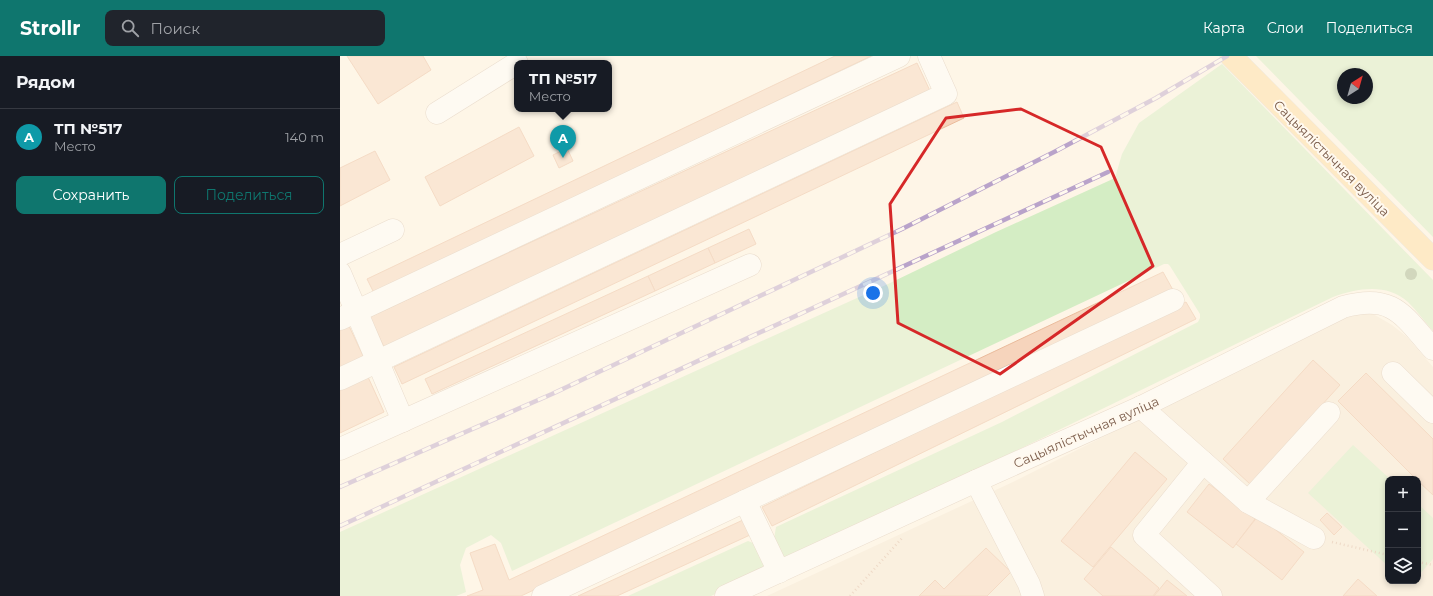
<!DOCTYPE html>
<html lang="ru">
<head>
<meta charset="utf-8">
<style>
  body { margin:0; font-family:Montserrat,sans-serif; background:#20242c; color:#f1f3f6 }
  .controls { position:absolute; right:12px; bottom:12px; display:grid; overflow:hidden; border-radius:8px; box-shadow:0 2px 6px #0003 }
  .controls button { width:36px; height:36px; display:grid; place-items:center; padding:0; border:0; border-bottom:1px solid #363941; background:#171b24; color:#f1f3f6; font:20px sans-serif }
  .compass { position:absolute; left:997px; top:12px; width:36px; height:36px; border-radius:50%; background:#171b24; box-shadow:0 2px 6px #0003; rotate:37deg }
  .you { position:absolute; left:533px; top:237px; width:14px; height:14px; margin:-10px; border:3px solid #fff; border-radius:50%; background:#1a73e8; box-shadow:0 0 0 6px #1a73e833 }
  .badge { display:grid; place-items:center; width:26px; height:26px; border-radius:50%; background:#0f766e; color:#fff; font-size:13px; font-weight:700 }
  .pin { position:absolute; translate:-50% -33px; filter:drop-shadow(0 1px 2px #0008) }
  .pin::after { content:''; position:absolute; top:21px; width:14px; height:12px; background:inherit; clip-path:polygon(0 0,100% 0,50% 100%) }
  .popup { position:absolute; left:174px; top:4px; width:98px; height:52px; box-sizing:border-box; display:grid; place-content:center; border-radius:8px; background:#171b24; filter:drop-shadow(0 1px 3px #0005); font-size:13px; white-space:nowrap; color:#9ea1a6 }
  .popup b { font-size:15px; color:#f1f3f6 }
  .popup::after { content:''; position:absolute; left:50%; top:100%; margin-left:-8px; border:8px solid transparent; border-top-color:#171b24 }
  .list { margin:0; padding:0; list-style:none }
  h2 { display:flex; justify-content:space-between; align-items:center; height:52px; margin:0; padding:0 16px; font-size:17px }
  h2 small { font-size:13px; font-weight:400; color:#9ea1a6 }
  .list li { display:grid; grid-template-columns:26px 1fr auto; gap:12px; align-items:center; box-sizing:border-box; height:56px; padding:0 16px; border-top:1px solid #363941 }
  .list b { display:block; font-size:15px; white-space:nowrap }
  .list p { margin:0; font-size:13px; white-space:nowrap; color:#9ea1a6 }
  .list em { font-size:13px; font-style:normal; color:#9ea1a6 }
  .actions { display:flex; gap:8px; padding:12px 16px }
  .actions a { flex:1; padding:9px 0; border:1px solid #0f766e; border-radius:8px; text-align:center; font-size:14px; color:#0f766e }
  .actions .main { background:#0f766e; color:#fff }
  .icon { flex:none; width:22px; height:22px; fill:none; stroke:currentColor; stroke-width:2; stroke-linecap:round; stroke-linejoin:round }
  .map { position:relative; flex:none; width:1093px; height:540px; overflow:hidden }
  header { display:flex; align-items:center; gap:24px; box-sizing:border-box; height:56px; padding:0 20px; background:#0f766e; color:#fff }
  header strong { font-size:19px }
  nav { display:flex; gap:22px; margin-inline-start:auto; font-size:14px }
  .search { width:280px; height:36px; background:#20242c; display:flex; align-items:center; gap:10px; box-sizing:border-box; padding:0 14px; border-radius:8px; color:#9ea1a6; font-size:15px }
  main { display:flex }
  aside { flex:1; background:#171b24 }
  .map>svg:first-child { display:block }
</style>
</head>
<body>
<header>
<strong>Strollr</strong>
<div class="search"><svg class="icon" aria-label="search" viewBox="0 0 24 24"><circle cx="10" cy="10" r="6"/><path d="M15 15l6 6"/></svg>Поиск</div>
<nav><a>Карта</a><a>Слои</a><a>Поделиться</a></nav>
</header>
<main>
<aside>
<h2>Рядом<small></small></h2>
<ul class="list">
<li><span class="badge" style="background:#0f9aa8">A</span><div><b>ТП №517</b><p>Место</p></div><em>140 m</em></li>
</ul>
<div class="actions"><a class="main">Сохранить</a><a>Поделиться</a></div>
</aside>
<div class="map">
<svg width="1093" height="540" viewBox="0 0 1093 540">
  <rect width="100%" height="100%" fill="#fef5e7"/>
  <!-- residential -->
  <path fill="#f6e8d5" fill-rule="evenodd" d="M1020,258h13l19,11 15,12 26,30v229h-666l246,-114 320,-160zM1048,423h30v102h-30z"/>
  <!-- green -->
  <g fill="#d4edc4" fill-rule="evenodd">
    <path d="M916,0h177v181zM1003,18h24v24h-24z"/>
    <path d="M882,8l211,216v51c-8,-9 -16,-20 -25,-29 -21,-19 -50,-14 -75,-5l-540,262 -10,-3 -9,-17 2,-12 226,-105 196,-100 2,-4v-4l-30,-48 -2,-2h-4l-652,307 -11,-28 -10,-8 -25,13 -6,17 6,27 -10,4h-116v-64l548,-248 108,-52 119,-54 7,-24 17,-31z"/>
    <polygon points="1013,389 1050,423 1048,423 1048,510 968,437"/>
    <polygon points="1078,448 1093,462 1093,503 1078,520"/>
    <polygon points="408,485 418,489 427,504 420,517 371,540 288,540"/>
  </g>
  <!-- building -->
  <g fill="#f6d4bc" stroke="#eabb9c">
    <polygon points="7,0 83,0 91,14 38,48"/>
    <polygon points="495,0 531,0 34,237 27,223"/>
    <polygon points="577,7 591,37 44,291 30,261"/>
    <polygon points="617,46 624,62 62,328 54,311"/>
    <polygon points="179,71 194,100 100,150 85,121"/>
    <polygon points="227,92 233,105 219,112 213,99"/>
    <polygon points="35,95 50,124 0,150 0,112"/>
    <polygon points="409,173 416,188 375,207 368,192"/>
    <polygon points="368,192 375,207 315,235 308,220"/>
    <polygon points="823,216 833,234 181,540 127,540 143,534 130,497 155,488 169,524"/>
    <polygon points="308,220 315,235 92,338 85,323"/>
    <polygon points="846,246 856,263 432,470 422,451"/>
    <polygon points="9,270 24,302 0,313 0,274"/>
    <polygon points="973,304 1000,329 910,428 883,403"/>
    <polygon points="1026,317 1093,383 1093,439 1078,425 1078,423 1076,423 998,345"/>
    <polygon points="28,321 44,356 0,377 0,334"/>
    <polygon points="795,396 827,423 753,511 721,485"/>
    <polygon points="869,428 915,463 893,492 847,456"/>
    <polygon points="987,457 1002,471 994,479 980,464"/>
    <polygon points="918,460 964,496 942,524 896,488"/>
    <polygon points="403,464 410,479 277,540 238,540"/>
    <polygon points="771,491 819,532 813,540 763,540 744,523"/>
    <polygon points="646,492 671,516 647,540 579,540 595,524 604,533"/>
    <polygon points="1018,523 1037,540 1003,540"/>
    <polygon points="827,524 847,540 814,540"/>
  </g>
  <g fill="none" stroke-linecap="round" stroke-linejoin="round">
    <defs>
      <g id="minor">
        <polyline points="97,57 177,7"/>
        <polyline points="0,199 53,174"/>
        <polyline points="0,217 63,365"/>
        <polyline points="0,263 559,0"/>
        <polyline points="1053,317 1093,356"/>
        <polyline points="0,323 606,38 589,0"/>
        <polyline points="801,351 908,446 974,482"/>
        <polyline points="0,393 410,209"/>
        <polyline points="863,406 804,479 871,540"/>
        <polyline points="636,425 689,528 693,540"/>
        <polyline points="405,445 439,516"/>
        <polyline points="908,446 989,357"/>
        <polyline points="203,540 833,244"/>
        <path d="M386,540l250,-115 165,-74 202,-100c50,-14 60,8 90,42"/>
      </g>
      <polyline id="major" points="891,0 1093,203"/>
    </defs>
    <!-- minor casing -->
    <use href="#minor" stroke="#d4bfae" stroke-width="23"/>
    <!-- major casing -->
    <use href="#major" stroke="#dcd4d0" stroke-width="23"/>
    <!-- path -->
    <g stroke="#dbb79f" stroke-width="2.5" stroke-dasharray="1 3" stroke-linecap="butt">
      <polyline points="992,486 1048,499"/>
      <polyline points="1078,506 1093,509"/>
      <polyline points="510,540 563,481"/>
    </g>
    <!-- minor -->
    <use href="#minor" stroke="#fff" stroke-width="22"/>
    <!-- major -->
    <use href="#major" stroke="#ffdc9d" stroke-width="22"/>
    <defs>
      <g id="rail">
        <polyline points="0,431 212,338 562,173 716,95 816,42 887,0"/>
        <polyline points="0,470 768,116"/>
      </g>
    </defs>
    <!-- rail casing -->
    <use href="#rail" stroke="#b9a3ca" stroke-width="4.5"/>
    <!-- rail -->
    <use href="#rail" stroke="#fff9ef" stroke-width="3" stroke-dasharray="9" stroke-linecap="butt"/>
  </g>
  <!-- trees -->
  <circle fill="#9db18a" cx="1071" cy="218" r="6"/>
  <!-- marked area -->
  <path d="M0 0H1093V540H0ZM681,53l80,38 52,119 -153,108 -102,-51 -8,-119 56,-86z" fill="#fef5e7" fill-opacity=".55" fill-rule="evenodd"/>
  <path fill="none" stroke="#d62828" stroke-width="3" stroke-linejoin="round" d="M681,53l80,38 52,119 -153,108 -102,-51 -8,-119 56,-86z"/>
  <g text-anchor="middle" stroke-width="4" stroke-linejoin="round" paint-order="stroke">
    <!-- street labels -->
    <g font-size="13" fill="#7a5b49" stroke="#fff9ef">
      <text transform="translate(992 102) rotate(45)" y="5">Сацыялістычная вуліца</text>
      <text transform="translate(746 376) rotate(-24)" y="5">Сацыялістычная вуліца</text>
    </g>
  </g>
</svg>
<div class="controls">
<button>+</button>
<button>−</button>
<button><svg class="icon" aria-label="layers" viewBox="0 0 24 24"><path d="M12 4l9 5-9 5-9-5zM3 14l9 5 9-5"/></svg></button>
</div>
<svg class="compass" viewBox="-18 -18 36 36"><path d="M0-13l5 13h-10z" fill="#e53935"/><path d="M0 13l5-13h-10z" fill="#9ea1a6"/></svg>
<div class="you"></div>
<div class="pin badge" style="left:223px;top:102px;background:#0f9aa8">A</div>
<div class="popup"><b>ТП №517</b>Место</div>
</div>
</main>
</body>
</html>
